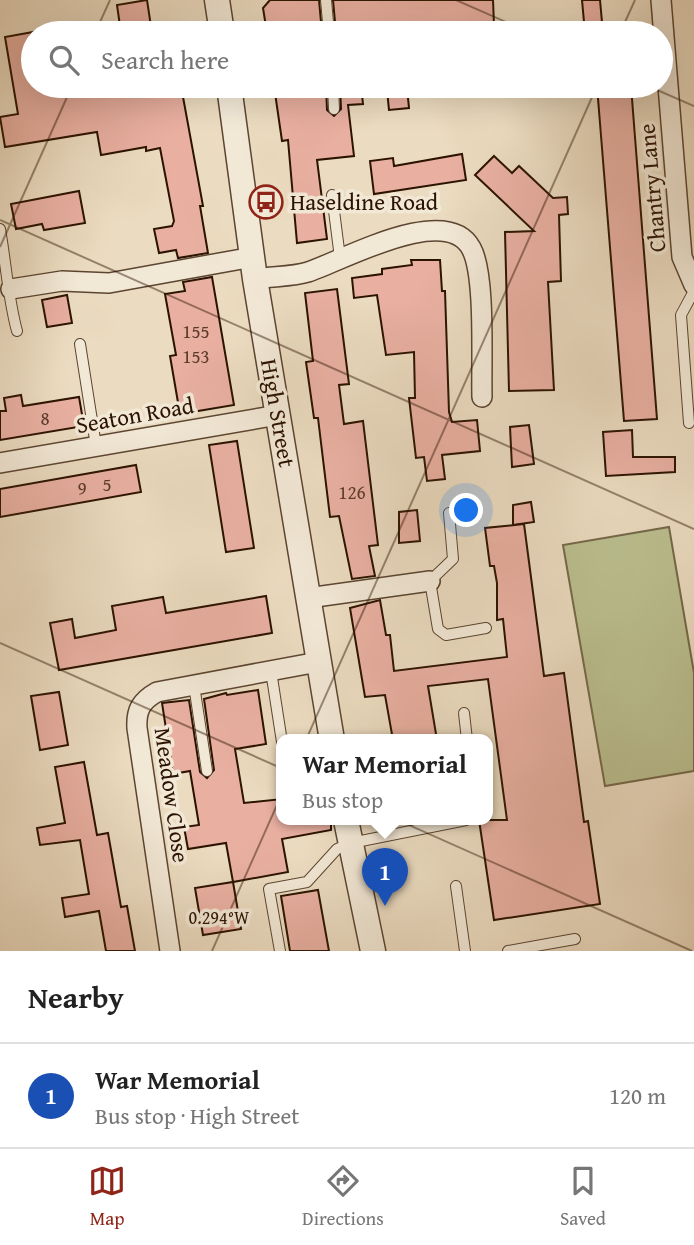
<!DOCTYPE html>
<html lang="en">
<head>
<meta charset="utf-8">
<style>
  body { margin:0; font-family:"Gentium Book Plus",serif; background:#f2f2f2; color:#222 }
  .you { position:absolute; left:467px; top:511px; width:24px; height:24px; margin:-18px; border:5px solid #fff; border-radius:50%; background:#1a73e8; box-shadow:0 0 0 10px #1a73e833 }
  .badge { display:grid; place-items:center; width:46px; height:46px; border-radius:50%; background:#8f2418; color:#fff; font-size:23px; font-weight:700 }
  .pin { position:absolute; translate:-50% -58px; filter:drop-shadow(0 2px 4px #0008) }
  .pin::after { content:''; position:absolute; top:37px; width:24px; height:21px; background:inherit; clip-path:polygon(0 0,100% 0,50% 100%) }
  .popup { position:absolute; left:276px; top:734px; width:217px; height:91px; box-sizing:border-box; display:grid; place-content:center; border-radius:14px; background:#fff; filter:drop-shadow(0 2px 5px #0005); font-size:23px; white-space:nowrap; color:#767676 }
  .popup b { font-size:26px; color:#222 }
  .popup::after { content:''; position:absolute; left:50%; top:100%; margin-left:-14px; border:14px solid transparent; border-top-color:#fff }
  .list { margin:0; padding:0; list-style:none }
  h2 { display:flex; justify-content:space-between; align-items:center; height:91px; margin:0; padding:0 28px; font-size:30px }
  h2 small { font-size:23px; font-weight:400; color:#767676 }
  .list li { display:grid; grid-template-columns:46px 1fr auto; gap:21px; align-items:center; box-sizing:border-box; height:105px; padding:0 28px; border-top:2px solid #e0e0e0 }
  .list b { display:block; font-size:26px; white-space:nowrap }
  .list p { margin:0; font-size:23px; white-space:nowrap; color:#767676 }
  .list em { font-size:23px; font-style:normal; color:#767676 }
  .icon { flex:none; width:38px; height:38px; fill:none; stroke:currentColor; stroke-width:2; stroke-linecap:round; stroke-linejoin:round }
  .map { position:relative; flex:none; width:694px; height:951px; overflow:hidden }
  .search { position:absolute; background:#fff; box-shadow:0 7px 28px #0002; left:21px; right:21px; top:21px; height:77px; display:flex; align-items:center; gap:18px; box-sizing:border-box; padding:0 24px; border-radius:38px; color:#767676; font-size:26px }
  .sheet { height:196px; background:#fff }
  nav { display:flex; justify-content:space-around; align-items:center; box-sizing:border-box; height:98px; border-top:2px solid #e0e0e0; background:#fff; font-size:19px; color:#767676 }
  nav a { display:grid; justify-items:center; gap:4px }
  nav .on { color:#8f2418 }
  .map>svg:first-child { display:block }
</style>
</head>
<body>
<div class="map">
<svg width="694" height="951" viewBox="0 0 694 951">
  <rect width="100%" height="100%" fill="#ebdbc0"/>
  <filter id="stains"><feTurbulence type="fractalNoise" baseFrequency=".00286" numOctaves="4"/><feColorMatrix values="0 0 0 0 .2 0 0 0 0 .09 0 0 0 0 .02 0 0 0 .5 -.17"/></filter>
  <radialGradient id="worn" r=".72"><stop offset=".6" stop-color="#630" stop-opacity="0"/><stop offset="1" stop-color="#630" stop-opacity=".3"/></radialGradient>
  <!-- green -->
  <polygon fill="#bbbf90" stroke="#746948" stroke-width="2" points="669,527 694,673 694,771 605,786 563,545"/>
  <!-- building -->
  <g fill="#e9b0a2" stroke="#2c1301" stroke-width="2">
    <polygon points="147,0 152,33 121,33 117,5"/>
    <polygon points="270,0 319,0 322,33 267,33 263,8"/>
    <polygon points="333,0 493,0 494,25 440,30 439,24 336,33"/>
    <polygon points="582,0 600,0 603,33 585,33"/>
    <polygon points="33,32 33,86 181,86 203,206 200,206 208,253 178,258 176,250 159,253 154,229 172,226 174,221 160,148 146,151 146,147 101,155 97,132 5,147 0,117 18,114 5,37"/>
    <polygon points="274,86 326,86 327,110 334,116 341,109 340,86 361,86 363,104 348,105 354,156 317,160 327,239 297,243 288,140 282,141"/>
    <polygon points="597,86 631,86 657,419 624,421"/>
    <polygon points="407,88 409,108 389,110 387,90"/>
    <polygon points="462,154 466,180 374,194 370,161 393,158 394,166"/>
    <polygon points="494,156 512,173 519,166 553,198 567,197 568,214 559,215 561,281 548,282 554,390 509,391 505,232 534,231 475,175"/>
    <polygon points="79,191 85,223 44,230 42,224 16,229 11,204"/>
    <polygon points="411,260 440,260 442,291 445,291 449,412 452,422 477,420 480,451 442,455 445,479 427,481 424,457 416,458 409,398 415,398 414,352 386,355 377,295 354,298 352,278 382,274 382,269 412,265"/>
    <polygon points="212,277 234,405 180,414 170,356 176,355 165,294 185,291 183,282"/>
    <polygon points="337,289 349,384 339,385 344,424 363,421 378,545 369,546 375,576 352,579 339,516 330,517 318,418 314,418 306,362 313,361 305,293"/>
    <polygon points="67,295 72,323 47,327 42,300"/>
    <polygon points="21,395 23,406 79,397 84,426 0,440 0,411 6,411 4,398"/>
    <polygon points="529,425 534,464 512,467 510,427"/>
    <polygon points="632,430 633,457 675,457 675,472 606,476 603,432"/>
    <polygon points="237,441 254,548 226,552 209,445"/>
    <polygon points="136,465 141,492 0,517 0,489"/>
    <polygon points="531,502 534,522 513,525 513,505"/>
    <polygon points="417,510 420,541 399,543 399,512"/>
    <polygon points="524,524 544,676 564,673 584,822 588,821 600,904 494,920 479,820 507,820 488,679 428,686 437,740 393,740 385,695 365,697 350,608 380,600 386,635 390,635 394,671 507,657 503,619 497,620 497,583 494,566 490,566 485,528"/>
    <polygon points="266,596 272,633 59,670 50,623 72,619 75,638 116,630 112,606 163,597 166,613"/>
    <polygon points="258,690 266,744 235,749 244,803 282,799 282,820 331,820 331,830 282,839 288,872 233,882 226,843 188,849 184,827 199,825 190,771 173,774 162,703 189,700 200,772 207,778 214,770 204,699 226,693 227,695"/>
    <polygon points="59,692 68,745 40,750 31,696"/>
    <polygon points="84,762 97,835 108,833 121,907 127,906 135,951 106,951 99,911 65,917 62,898 89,894 80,840 40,845 37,828 65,823 55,767"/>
    <polygon points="233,882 241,929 203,935 195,888"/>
    <polygon points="318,890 329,951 290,951 281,896"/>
  </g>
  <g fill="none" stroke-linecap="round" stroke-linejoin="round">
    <defs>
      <g id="service">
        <polyline points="326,0 329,33"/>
        <polyline points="333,86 334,109"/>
        <polyline points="332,195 340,258"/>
        <path d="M0,229c6,34 8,69 17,102"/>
        <polyline points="80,344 96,446"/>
        <polyline points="689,423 681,315 694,291"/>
        <polyline points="449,513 453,559 430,581 438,629 446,635 486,628"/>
        <polyline points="271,671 282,742"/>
        <polyline points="194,685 207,771"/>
        <polyline points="464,713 467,740"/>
        <polyline points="456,886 465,951"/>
        <polyline points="280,951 269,889 307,882 337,849 351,843 466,820"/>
        <polyline points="508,951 575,939"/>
      </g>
      <g id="minor">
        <polyline points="661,0 682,257 694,285"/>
        <path d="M255,279c17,-3 37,-2 53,-7 34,-11 138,-70 163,-24 15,26 10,115 11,149"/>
        <polyline points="11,289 62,281 109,283 253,257"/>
        <polyline points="0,463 278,415"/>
        <polyline points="308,598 430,581"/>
        <path d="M170,951l-33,-223c-1,-18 4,-27 20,-36l161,-30"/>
      </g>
      <g id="tertiary">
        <polyline points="217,0 222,33"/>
        <polyline points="229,86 255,279 332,740"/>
        <polyline points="346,820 373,951"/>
      </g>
    </defs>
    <!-- service casing -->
    <use href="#service" stroke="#5c4531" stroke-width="12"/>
    <!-- minor casing -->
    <use href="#minor" stroke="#5c4531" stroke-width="22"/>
    <!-- tertiary casing -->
    <use href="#tertiary" stroke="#5c4531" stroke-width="27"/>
    <!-- service -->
    <use href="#service" stroke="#f2e8d6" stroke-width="10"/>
    <!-- minor -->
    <use href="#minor" stroke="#f2e8d6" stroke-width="19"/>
    <!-- tertiary -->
    <use href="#tertiary" stroke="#f2e8d6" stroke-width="24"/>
  </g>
  <!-- ticks -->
  <path fill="none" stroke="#2c1301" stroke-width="2" stroke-opacity="0.45" d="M456,0l75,33M95,33l15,-33M620,33l15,-33M648,86l46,20M0,220l694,309M0,247l72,-161M0,643l692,308M212,951l385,-865"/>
  <!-- icons -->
  <defs>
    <symbol id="bus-ring" viewBox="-11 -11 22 22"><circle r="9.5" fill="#f2e8d6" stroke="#8f2418" stroke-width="1.5"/><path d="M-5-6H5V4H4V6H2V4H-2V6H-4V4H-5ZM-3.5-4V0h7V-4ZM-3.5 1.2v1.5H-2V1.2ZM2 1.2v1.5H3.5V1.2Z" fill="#8f2418"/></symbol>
  </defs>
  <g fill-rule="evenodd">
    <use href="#bus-ring" x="247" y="183" width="38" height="38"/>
  </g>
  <g text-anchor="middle" stroke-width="7" stroke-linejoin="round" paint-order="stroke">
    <!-- number labels -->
    <g font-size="19" fill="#5b3a29">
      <text x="196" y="338">155</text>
      <text x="196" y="363">153</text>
      <text x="45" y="425">8</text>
      <text x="107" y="491">5</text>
      <text x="82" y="495">9</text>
      <text x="352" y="499">126</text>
    </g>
    <!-- street labels -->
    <g font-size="23" fill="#2c1301" stroke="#f2e8d6">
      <text transform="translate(652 188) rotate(-95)" y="8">Chantry Lane</text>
      <text transform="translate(278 413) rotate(80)" y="8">High Street</text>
      <text transform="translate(135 415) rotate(-10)" y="8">Seaton Road</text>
      <text transform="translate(172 795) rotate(82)" y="8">Meadow Close</text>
    </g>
    <!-- poi labels -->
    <g font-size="23" fill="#2c1301" stroke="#f2e8d6" text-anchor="start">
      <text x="290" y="210">Haseldine Road</text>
    </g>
  </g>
  <g font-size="18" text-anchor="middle" fill="#2c1301" stroke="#f2e8d6" stroke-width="7" stroke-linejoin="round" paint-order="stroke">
    <text x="219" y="924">0.294°W</text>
  </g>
  <rect width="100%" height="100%" filter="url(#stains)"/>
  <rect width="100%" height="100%" fill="url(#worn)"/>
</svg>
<div class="you"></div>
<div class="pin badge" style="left:385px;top:906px;background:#1a4fb4">1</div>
<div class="popup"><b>War Memorial</b>Bus stop</div>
<div class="search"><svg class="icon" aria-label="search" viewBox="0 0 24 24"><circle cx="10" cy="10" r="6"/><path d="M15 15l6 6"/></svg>Search here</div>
</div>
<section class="sheet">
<h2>Nearby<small></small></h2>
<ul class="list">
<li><span class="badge" style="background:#1a4fb4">1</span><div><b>War Memorial</b><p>Bus stop · High Street</p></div><em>120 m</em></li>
</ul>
</section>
<nav>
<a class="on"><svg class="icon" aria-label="map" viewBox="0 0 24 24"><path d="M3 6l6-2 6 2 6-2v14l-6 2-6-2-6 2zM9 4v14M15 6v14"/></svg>Map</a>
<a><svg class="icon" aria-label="directions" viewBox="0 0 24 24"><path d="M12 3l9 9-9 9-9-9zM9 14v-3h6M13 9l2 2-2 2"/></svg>Directions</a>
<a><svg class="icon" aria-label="saved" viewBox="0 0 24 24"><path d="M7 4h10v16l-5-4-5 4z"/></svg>Saved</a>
</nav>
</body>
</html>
